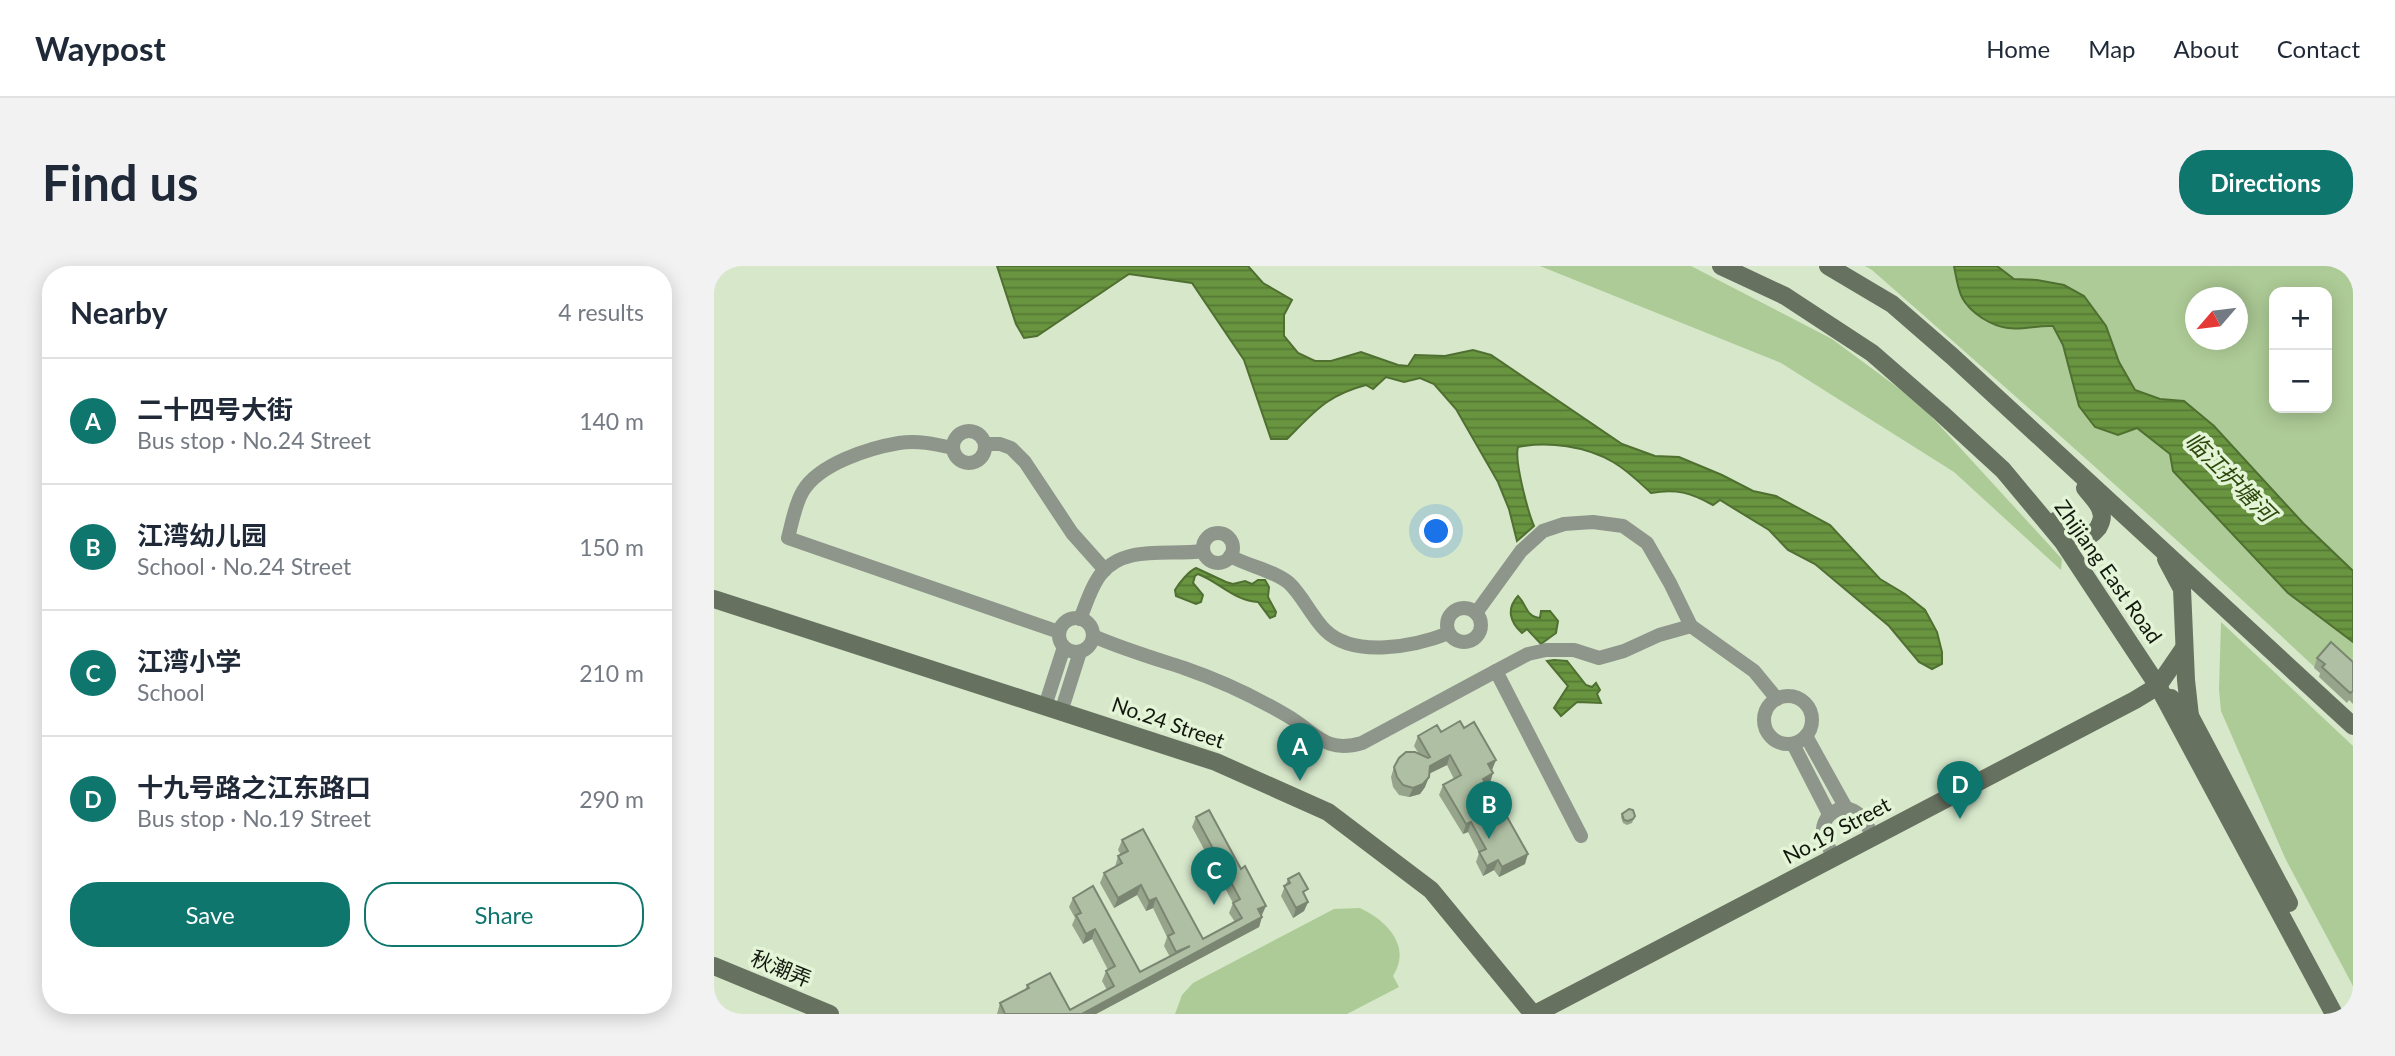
<!DOCTYPE html>
<html lang="en">
<head>
<meta charset="utf-8">
<style>
  body { margin:0; font-family:Lato,"Noto Sans SC",sans-serif; background:#f2f2f3; color:#1f2937 }
  .controls { position:absolute; right:21px; top:21px; display:grid; overflow:hidden; border-radius:14px; box-shadow:0 4px 18px #0003 }
  .controls button { width:63px; height:63px; display:grid; place-items:center; padding:0; border:0; border-bottom:2px solid #e0e1e3; background:#fff; color:#1f2937; font:35px sans-serif }
  .compass { position:absolute; left:1471px; top:21px; width:63px; height:63px; border-radius:50%; background:#fff; box-shadow:0 4px 18px #0003; rotate:242deg }
  .you { position:absolute; left:723px; top:266px; width:24px; height:24px; margin:-18px; border:5px solid #fff; border-radius:50%; background:#1a73e8; box-shadow:0 0 0 10px #1a73e833 }
  .badge { display:grid; place-items:center; width:46px; height:46px; border-radius:50%; background:#0f766e; color:#fff; font-size:23px; font-weight:700 }
  .pin { position:absolute; translate:-50% -58px; filter:drop-shadow(0 2px 4px #0008) }
  .pin::after { content:''; position:absolute; top:37px; width:24px; height:21px; background:inherit; clip-path:polygon(0 0,100% 0,50% 100%) }
  .list { margin:0; padding:0; list-style:none }
  h2 { display:flex; justify-content:space-between; align-items:center; height:91px; margin:0; padding:0 28px; font-size:30px }
  h2 small { font-size:23px; font-weight:400; color:#747a83 }
  .list li { display:grid; grid-template-columns:46px 1fr auto; gap:21px; align-items:center; box-sizing:border-box; height:126px; padding:0 28px; border-top:2px solid #e0e1e3 }
  .list b { display:block; font-size:26px; white-space:nowrap }
  .list p { margin:0; font-size:23px; white-space:nowrap; color:#747a83 }
  .list em { font-size:23px; font-style:normal; color:#747a83 }
  .actions { display:flex; gap:14px; padding:21px 28px }
  .actions a { flex:1; padding:16px 0; border:2px solid #0f766e; border-radius:28px; text-align:center; font-size:24px; color:#0f766e }
  .actions .main { background:#0f766e; color:#fff }
  .map { position:relative; flex:none; width:1639px; height:748px; overflow:hidden; border-radius:28px }
  header { display:flex; align-items:center; gap:42px; box-sizing:border-box; height:98px; padding:0 35px; background:#fff; border-bottom:2px solid #e0e1e3 }
  header strong { font-size:33px }
  nav { display:flex; gap:38px; margin-inline-start:auto; font-size:24px }
  .intro { display:flex; align-items:center; justify-content:space-between; box-sizing:border-box; height:168px; padding:0 42px }
  h1 { margin:0; font-size:49px }
  .button { padding:18px 32px; border-radius:28px; background:#0f766e; color:#fff; font-size:24px; font-weight:700 }
  main { display:flex; gap:42px; padding:0 42px }
  aside { flex:1; background:#fff; border-radius:28px; box-shadow:0 4px 18px #0003 }
  .map>svg:first-child { display:block }
</style>
</head>
<body>
<header>
<strong>Waypost</strong>
<nav><a>Home</a><a>Map</a><a>About</a><a>Contact</a></nav>
</header>
<div class="intro"><h1>Find us</h1><a class="button">Directions</a></div>
<main>
<aside>
<h2>Nearby<small>4 results</small></h2>
<ul class="list">
<li><span class="badge">A</span><div><b>二十四号大街</b><p>Bus stop · No.24 Street</p></div><em>140 m</em></li>
<li><span class="badge">B</span><div><b>江湾幼儿园</b><p>School · No.24 Street</p></div><em>150 m</em></li>
<li><span class="badge">C</span><div><b>江湾小学</b><p>School</p></div><em>210 m</em></li>
<li><span class="badge">D</span><div><b>十九号路之江东路口</b><p>Bus stop · No.19 Street</p></div><em>290 m</em></li>
</ul>
<div class="actions"><a class="main">Save</a><a>Share</a></div>
</aside>
<div class="map">
<svg width="1639" height="748" viewBox="0 0 1639 748">
  <defs>
    <pattern id="water-rules" width="6" height="5" patternUnits="userSpaceOnUse" patternTransform="scale(1.75)"><rect width="6" height="5" fill="#699540"/><path d="M0 2.5h6" fill="none" stroke="#557934"/></pattern>
  </defs>
  <rect width="100%" height="100%" fill="#d6e7ca"/>
  <!-- park -->
  <g fill="#adcb96" fill-rule="evenodd">
    <polygon points="826,0 977,0 1118,73 1206,138 1348,293 1347,304 1240,206 1067,97"/>
    <path d="M1151,0h488v437c-157,-148 -319,-291 -481,-433zM1560,26h53v116h-53zM1482,32h42v42h-42z"/>
    <polygon points="1507,356 1639,480 1639,720 1572,594 1507,445 1505,424"/>
    <path d="M646,642c27,13 52,38 33,68l6,11 -52,27h-172l7,-19 11,-12 141,-74z"/>
  </g>
  <!-- water -->
  <g fill="url(#water-rules)" stroke="#4f7031" stroke-width="2">
    <path d="M283,0h251l15,17 29,17 -8,15v21l14,17 17,8h16l30,-9 37,13 10,1 7,-11 30,1 28,-6 18,5 131,89 33,12 24,1 43,18 31,16 23,5 54,29 50,54 25,15 20,16 12,22 5,20v12l-10,5 -13,-7 -30,-36 -74,-62 -27,-14 -19,-20 -49,-30 -7,5c-22,-12 -37,-17 -62,-12 -12,-11 -24,-23 -38,-31 -27,-16 -65,-21 -95,-15 -4,13 10,65 16,79l-17,15 -8,-32 -11,-27 -42,-73 -22,-25 -14,-6 -16,4 -18,-5 -13,12 -7,-4c-39,10 -52,27 -79,54h-16l-27,-79 -52,-77 -63,-9 -92,62 -13,2 -8,-14z"/>
    <path d="M1240,0h43l17,13 23,1 27,5 20,11 22,30 13,36 16,28 25,9 24,2 30,25 89,97 50,48v71l-65,-49 -115,-122 -3,-17 -33,-26 -19,7 -23,-8 -16,-21 -16,-61 -10,-19c-15,-1 -30,4 -45,2 -10,-1 -18,-5 -26,-10 -23,-16 -23,-26 -28,-52z"/>
    <path d="M482,302l30,14 7,2 12,-3 7,3 6,-4h7l4,7 -1,10 8,15 -1,4 -5,2 -12,-16c-23,-1 -39,-20 -60,-28l-3,2 -2,7 10,12 -2,7 -5,2 -20,-8 -1,-6c4,-7 14,-19 21,-22z"/>
    <path d="M804,330c9,9 8,21 22,22l1,-7h9l8,10 -2,12 -15,11 -14,-15 -5,4c-12,-11 -16,-24 -4,-37z"/>
    <polygon points="840,394 853,395 872,419 878,421 882,417 886,424 883,428 887,437 863,436 847,450 840,442 854,420 833,395"/>
  </g>
  <g fill="none" stroke-linecap="round" stroke-linejoin="round">
    <!-- street -->
    <g stroke="#8e958a" stroke-width="14">
      <circle cx="255" cy="181" r="16"/>
      <polyline points="271,178 286,178 297,182 311,196 358,267 391,304"/>
      <path d="M239,182c-18,-4 -36,-8 -54,-5 -30,5 -80,21 -96,48 -8,13 -11,32 -15,47l271,94"/>
      <circle cx="504" cy="282" r="15"/>
      <path d="M516,290c18,10 43,14 59,27 13,12 23,34 36,47 29,29 91,16 124,3"/>
      <circle cx="750" cy="359" r="17"/>
      <polyline points="762,347 807,285 829,265 850,258 879,256 909,260 933,277 956,317 977,360 1040,405 1063,433"/>
      <circle cx="362" cy="369" r="17"/>
      <path d="M366,353c6,-14 11,-33 21,-45 24,-30 68,-18 102,-23"/>
      <path d="M379,370c30,13 60,22 91,32 35,12 71,29 102,47 30,17 38,39 76,28l134,-72"/>
      <circle cx="1074" cy="454" r="24"/>
      <polyline points="331,440 350,381"/>
      <polyline points="347,446 366,386"/>
      <polyline points="1092,470 1132,542"/>
      <polyline points="1079,478 1115,548"/>
      <polyline points="867,570 782,405 814,388 832,384 860,384 885,392 910,385 945,369 977,360"/>
      <path d="M1120,592c-3,-8 -10,-17 -11,-26 -1,-16 16,-29 31,-21 10,5 14,17 20,27"/>
    </g>
    <!-- secondary -->
    <g stroke="#677160" stroke-width="18">
      <polyline points="1007,0 1071,30 1158,87 1227,147 1289,204 1349,276 1444,420 1620,748"/>
      <polyline points="1114,0 1178,38 1239,91 1639,460"/>
      <path d="M1343,254c13,14 25,28 41,8 3,-5 5,-11 3,-16 -1,-8 -11,-17 -16,-24"/>
      <polyline points="1452,293 1468,323 1472,414 1476,450"/>
      <polyline points="0,333 502,496 614,546 717,624 819,748"/>
      <polyline points="1457,432 1476,450 1575,637"/>
      <polyline points="0,700 116,748"/>
      <polyline points="821,748 1421,434 1444,420 1470,382"/>
    </g>
  </g>
  <!-- wall -->
  <g fill="#96a48c">
    <polygon points="1603,392 1639,396 1639,438 1635,434 1633,437 1605,411 1606,407 1600,402"/>
    <polygon points="750,462 782,494 777,504 776,517 772,519 778,530 776,535 811,598 785,611 780,604 769,610 762,596 765,587 754,566 749,568 725,529 729,519 740,513 733,499 715,508 711,521 706,528 695,531 685,529 679,521 677,511 680,501 705,488 700,480 704,470"/>
    <polygon points="908,548 921,550 918,557 913,559 909,557 907,551"/>
    <polygon points="482,551 548,650 545,661 382,748 283,748 286,737 311,724 313,719 356,744 393,724 388,715 392,705 394,704 378,673 369,678 358,659 361,652 355,641 359,632 426,706 456,691 450,680 453,671 439,642 432,645 423,629 400,642 386,617 390,607 401,601 404,590 407,589 404,584 408,574 489,673 521,656 515,647 519,637 478,561"/>
    <polygon points="574,613 591,631 594,636 590,645 579,652 567,630"/>
  </g>
  <!-- shaded-wall -->
  <g fill="#7a8672">
    <polygon points="736,489 733,499 712,509 716,500"/>
    <polygon points="782,494 778,504 770,508 774,498"/>
    <polygon points="779,507 776,517 765,523 769,513"/>
    <polygon points="715,511 711,521 706,528 695,531 699,522"/>
    <polygon points="757,556 754,566 749,568 752,558"/>
    <polygon points="814,588 811,598 785,611 788,601"/>
    <polygon points="784,594 780,604 769,610 773,600"/>
    <polygon points="427,619 423,629 400,642 404,632"/>
    <polygon points="442,632 439,642 432,645 435,635"/>
    <polygon points="594,636 590,645 579,652 582,642"/>
    <polygon points="552,640 548,649 544,643"/>
    <polygon points="548,651 545,661 382,748 368,748"/>
    <polygon points="381,663 378,673 369,678 372,668"/>
  </g>
  <!-- building -->
  <g fill="#afbfa3" stroke="#7a8672" stroke-width="2">
    <polygon points="1617,376 1639,396 1639,425 1636,427 1608,401 1611,398 1603,392"/>
    <polygon points="746,455 750,462 760,456 782,494 774,498 779,507 769,513 778,530 775,533 786,552 792,549 814,588 788,601 784,594 773,600 765,586 772,583 757,556 752,558 729,519 747,509 736,489 716,500 715,511 709,518 699,522 689,519 683,511 680,501 685,492 692,486 701,486 714,492 716,491 704,470 723,459 727,466"/>
    <polygon points="915,543 919,544 921,550 919,553 914,555 910,554 908,548"/>
    <polygon points="495,544 527,603 531,600 552,640 544,643 548,651 368,748 291,748 286,737 315,722 313,719 336,707 356,744 400,720 392,705 401,700 381,663 372,668 362,649 367,647 359,632 379,620 426,706 476,680 462,686 454,670 460,667 442,632 435,635 427,619 404,632 390,607 408,597 404,590 414,585 408,574 429,563 489,673 528,652 519,637 526,633 482,551"/>
    <polygon points="585,607 594,623 589,626 594,636 582,642 570,620 576,617 574,613"/>
  </g>
  <g text-anchor="middle" stroke-width="7" stroke-linejoin="round" paint-order="stroke">
    <!-- street labels -->
    <g font-size="21" fill="#12180e" stroke="#e3f4d7">
      <text transform="translate(1394 306) rotate(55)" y="7">Zhijiang East Road</text>
      <text transform="translate(454 457) rotate(19)" y="7">No.24 Street</text>
      <text transform="translate(1123 565) rotate(-28)" y="7">No.19 Street</text>
      <text transform="translate(67 703) rotate(22)" y="7">秋潮弄</text>
    </g>
    <!-- water labels -->
    <g font-size="23" font-style="italic" fill="#2c490b" stroke="#e3f4d7">
      <text transform="translate(1516 211) rotate(45)" y="8">临江护塘河</text>
    </g>
  </g>
</svg>
<div class="controls">
<button>+</button>
<button>−</button>
</div>
<svg class="compass" viewBox="-18 -18 36 36"><path d="M0-13l5 13h-10z" fill="#e53935"/><path d="M0 13l5-13h-10z" fill="#747a83"/></svg>
<div class="you"></div>
<div class="pin badge" style="left:586px;top:515px">A</div>
<div class="pin badge" style="left:775px;top:573px">B</div>
<div class="pin badge" style="left:500px;top:639px">C</div>
<div class="pin badge" style="left:1246px;top:553px">D</div>
</div>
</main>
</body>
</html>
